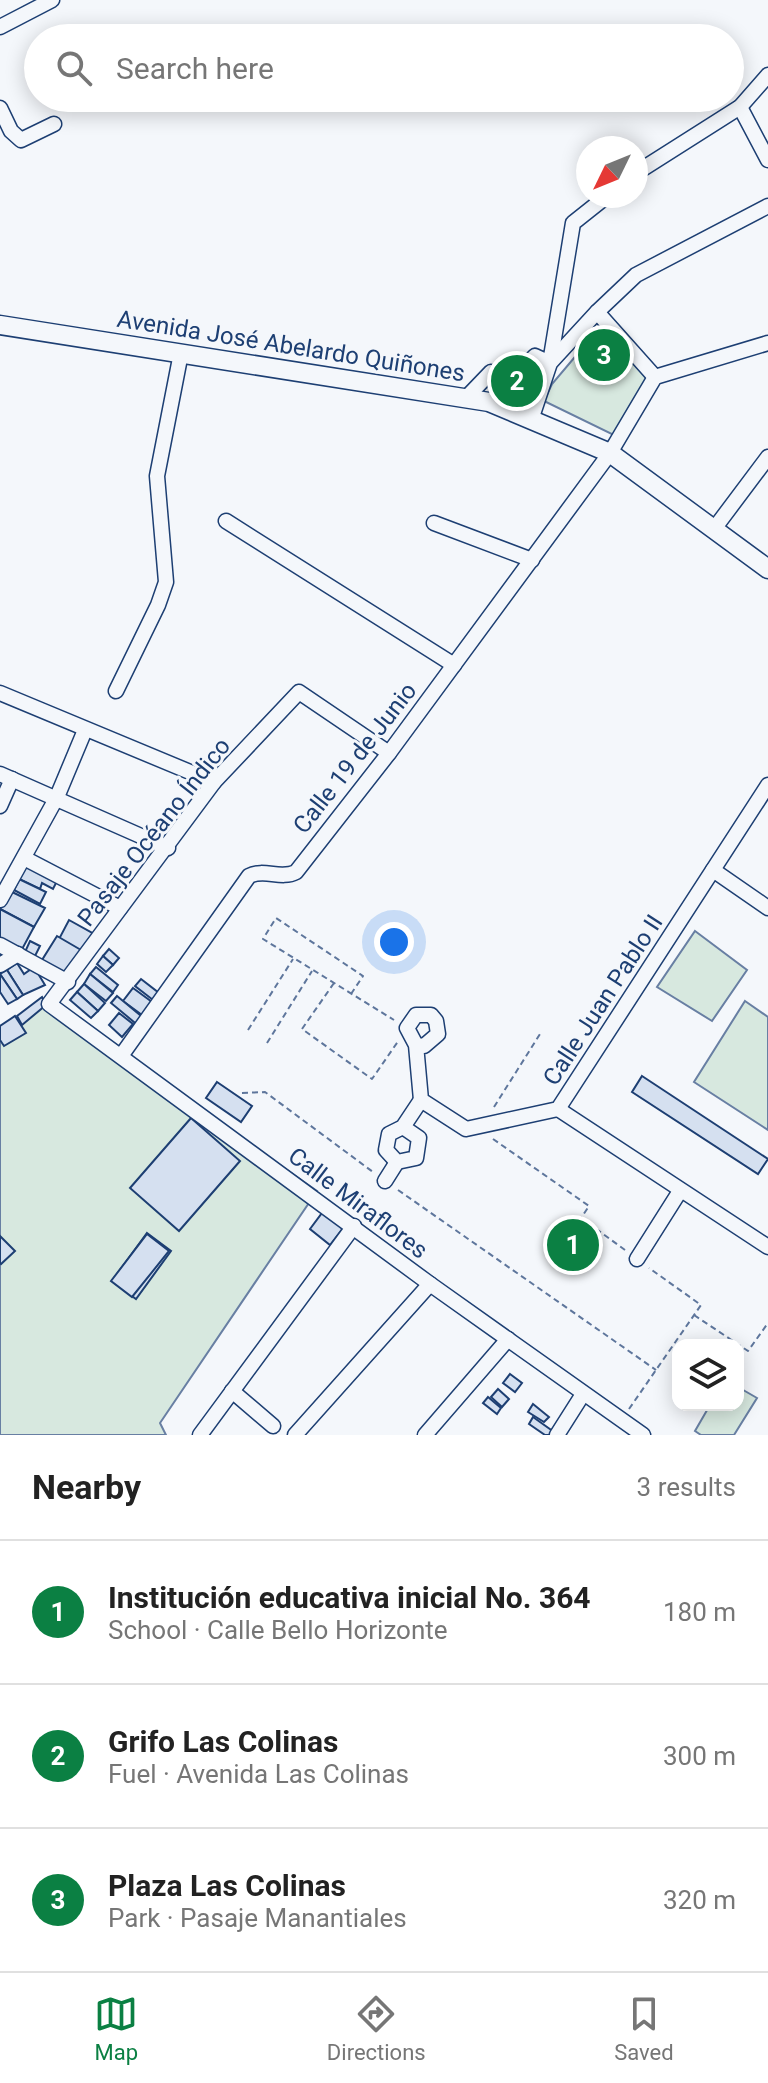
<!DOCTYPE html>
<html lang="en">
<head>
<meta charset="utf-8">
<style>
  body { margin:0; font-family:Roboto,sans-serif; background:#f2f2f2; color:#222 }
  .controls { position:absolute; right:24px; bottom:24px; display:grid; overflow:hidden; border-radius:16px; box-shadow:0 4px 20px #0003 }
  .controls button { width:72px; height:72px; display:grid; place-items:center; padding:0; border:0; border-bottom:2px solid #e0e0e0; background:#fff; color:#222; font:40px sans-serif }
  .compass { position:absolute; left:576px; top:136px; width:72px; height:72px; border-radius:50%; background:#fff; box-shadow:0 4px 20px #0003; rotate:227deg }
  .you { position:absolute; left:394px; top:942px; width:28px; height:28px; margin:-20px; border:6px solid #fff; border-radius:50%; background:#1a73e8; box-shadow:0 0 0 12px #1a73e833 }
  .badge { display:grid; place-items:center; width:52px; height:52px; border-radius:50%; background:#0b8043; color:#fff; font-size:26px; font-weight:700 }
  .pin { position:absolute; translate:-50% -50%; border:4px solid #fff; box-shadow:0 2px 8px #0006 }
  .list { margin:0; padding:0; list-style:none }
  h2 { display:flex; justify-content:space-between; align-items:center; height:104px; margin:0; padding:0 32px; font-size:34px }
  h2 small { font-size:26px; font-weight:400; color:#767676 }
  .list li { display:grid; grid-template-columns:52px 1fr auto; gap:24px; align-items:center; box-sizing:border-box; height:144px; padding:0 32px; border-top:2px solid #e0e0e0 }
  .list b { display:block; font-size:30px; white-space:nowrap }
  .list p { margin:0; font-size:26px; white-space:nowrap; color:#767676 }
  .list em { font-size:26px; font-style:normal; color:#767676 }
  .icon { flex:none; width:44px; height:44px; fill:none; stroke:currentColor; stroke-width:2; stroke-linecap:round; stroke-linejoin:round }
  .map { position:relative; flex:none; width:768px; height:1435px; overflow:hidden }
  .search { position:absolute; background:#fff; box-shadow:0 4px 20px #0003; left:24px; right:24px; top:24px; height:88px; display:flex; align-items:center; gap:20px; box-sizing:border-box; padding:0 28px; border-radius:44px; color:#767676; font-size:30px }
  .sheet { height:536px; background:#fff }
  nav { display:flex; justify-content:space-around; align-items:center; box-sizing:border-box; height:112px; border-top:2px solid #e0e0e0; background:#fff; font-size:22px; color:#767676 }
  nav a { display:grid; justify-items:center; gap:4px }
  nav .on { color:#0b8043 }
  .map>svg:first-child { display:block }
</style>
</head>
<body>
<div class="map">
<svg width="768" height="1435" viewBox="0 0 768 1435">
  <rect width="100%" height="100%" fill="#f4f7fb"/>
  <!-- green -->
  <g fill="#d7e8df" stroke="#687fa3" stroke-width="2">
    <polygon points="601,326 656,384 624,440 544,401 552,384"/>
    <polygon points="695,931 747,970 712,1021 657,987"/>
    <polygon points="745,1001 768,1017 768,1130 694,1082"/>
    <polygon points="49,1004 317,1191 160,1423 166,1435 0,1435 0,1030"/>
    <polygon points="738,1387 757,1398 734,1435 701,1435 695,1431 710,1405 738,1405"/>
  </g>
  <!-- building -->
  <g fill="#d5e0f0" stroke="#1d3f73" stroke-width="2">
    <polygon points="521,353 530,361 515,376 497,370 502,358 512,362"/>
    <polygon points="26,866 57,881 53,889 42,883 40,889 19,879"/>
    <polygon points="19,879 46,892 40,904 14,890"/>
    <polygon points="8,890 45,908 34,927 0,909"/>
    <polygon points="0,909 34,927 20,953 0,943"/>
    <polygon points="69,920 94,934 83,953 59,939"/>
    <polygon points="57,936 81,950 66,975 42,960"/>
    <polygon points="30,941 40,946 35,956 25,952"/>
    <polygon points="109,949 119,958 113,965 103,956"/>
    <polygon points="103,956 113,965 106,972 97,964"/>
    <polygon points="17,963 24,974 34,967 45,985 23,995 7,970"/>
    <polygon points="96,967 118,985 113,992 90,974"/>
    <polygon points="7,970 23,995 17,999 0,974"/>
    <polygon points="0,974 17,999 8,1004 0,992"/>
    <polygon points="90,974 113,993 106,1001 84,984"/>
    <polygon points="141,979 159,993 153,1000 135,986"/>
    <polygon points="84,984 105,1003 98,1011 77,992"/>
    <polygon points="133,988 152,1002 142,1015 123,1001"/>
    <polygon points="77,992 98,1011 91,1018 70,1000"/>
    <polygon points="117,996 146,1020 140,1027 111,1003"/>
    <polygon points="42,997 46,1005 22,1025 17,1016"/>
    <polygon points="119,1013 133,1024 122,1037 109,1025"/>
    <polygon points="15,1016 26,1033 4,1046 0,1040 0,1026"/>
    <polygon points="642,1076 768,1159 758,1174 632,1092"/>
    <polygon points="217,1082 252,1106 241,1122 206,1098"/>
    <polygon points="191,1118 240,1161 179,1231 130,1188"/>
    <polygon points="322,1213 343,1228 330,1245 310,1229"/>
    <polygon points="147,1233 171,1251 136,1299 112,1281"/>
    <polygon points="147,1234 169,1251 132,1297 111,1281"/>
    <polygon points="0,1236 15,1251 1,1264 0,1263"/>
    <polygon points="510,1374 522,1383 515,1392 503,1383"/>
    <polygon points="498,1389 509,1399 502,1407 491,1397"/>
    <polygon points="488,1397 501,1408 497,1414 483,1403"/>
    <polygon points="533,1404 549,1417 544,1422 528,1412"/>
    <polygon points="533,1417 554,1432 552,1435 545,1435 529,1424"/>
  </g>
  <g fill="none" stroke-linecap="round" stroke-linejoin="round">
    <defs>
      <g id="minor">
        <polyline points="0,27 52,0"/>
        <polyline points="740,107 768,160"/>
        <polyline points="0,108 11,131 21,140 54,124"/>
        <polyline points="636,173 740,107 768,75"/>
        <polyline points="597,312 655,377"/>
        <polyline points="511,380 535,356 550,363 573,223 607,196"/>
        <polyline points="466,398 491,372 511,380 517,414"/>
        <polyline points="531,420 550,363 597,312 636,275 768,206"/>
        <polyline points="226,521 454,665"/>
        <polyline points="434,523 532,560"/>
        <polyline points="714,529 768,457"/>
        <polyline points="116,691 158,605 166,582 157,476 181,353"/>
        <polyline points="0,693 214,782"/>
        <polyline points="389,753 299,692 214,782 49,1004 430,1284 643,1435"/>
        <polyline points="0,774 168,848"/>
        <polyline points="0,806 12,779"/>
        <polyline points="24,858 120,908"/>
        <polyline points="713,870 768,908"/>
        <polyline points="0,900 57,797 85,730"/>
        <polyline points="0,945 68,982"/>
        <polyline points="0,965 18,954"/>
        <polyline points="416,1045 424,1046 438,1034 436,1021 431,1015 416,1015 407,1028 416,1045 421,1100 466,1129 558,1109 768,785"/>
        <path d="M121,1056l128,-180c15,-8 32,4 47,-4l93,-119 221,-300 45,-76 113,-34"/>
        <polyline points="558,1109 768,1247"/>
        <polyline points="403,1127 419,1138 416,1158 397,1162 386,1150 389,1134 403,1127 421,1100"/>
        <polyline points="385,1181 397,1162"/>
        <polyline points="637,1259 680,1191"/>
        <polyline points="232,1391 273,1426"/>
        <polyline points="200,1435 354,1226"/>
        <polyline points="295,1435 430,1284"/>
        <polyline points="425,1435 508,1339"/>
        <polyline points="557,1435 583,1394"/>
      </g>
      <polyline id="major" points="0,325 489,402 610,453 768,569"/>
    </defs>
    <!-- minor casing -->
    <use href="#minor" stroke="#1d3f73" stroke-width="17"/>
    <!-- major casing -->
    <use href="#major" stroke="#1d3f73" stroke-width="21"/>
    <!-- path -->
    <g stroke="#5e769c" stroke-width="2" stroke-dasharray="6 4" stroke-linecap="butt">
      <polyline points="334,983 302,1029 372,1079 399,1040"/>
      <polyline points="351,994 363,976 276,918 263,939 394,1020"/>
      <polyline points="248,1030 293,959"/>
      <polyline points="267,1043 312,971"/>
      <polyline points="242,1093 265,1092 373,1172"/>
      <polyline points="494,1107 540,1034"/>
      <polyline points="493,1139 589,1206 581,1218 625,1250"/>
      <polyline points="398,1190 656,1370"/>
      <polyline points="694,1315 748,1351 768,1323"/>
      <polyline points="629,1409 701,1305 649,1268"/>
    </g>
    <!-- minor -->
    <use href="#minor" stroke="#f4f7fb" stroke-width="14"/>
    <!-- major -->
    <use href="#major" stroke="#f4f7fb" stroke-width="18"/>
  </g>
  <g text-anchor="middle" stroke-width="6" stroke-linejoin="round" paint-order="stroke">
    <!-- street labels -->
    <g font-size="24" fill="#1d3f73" stroke="#f4f7fb">
      <text transform="translate(291 346) rotate(9)" y="8">Avenida José Abelardo Quiñones</text>
      <text transform="translate(355 758) rotate(-52)" y="8">Calle 19 de Junio</text>
      <text transform="translate(154 832) rotate(-52)" y="8">Pasaje Océano Índico</text>
      <text transform="translate(603 1000) rotate(-57)" y="8">Calle Juan Pablo II</text>
      <text transform="translate(358 1203) rotate(37)" y="8">Calle Miraflores</text>
    </g>
  </g>
</svg>
<div class="controls">
<button><svg class="icon" aria-label="layers" viewBox="0 0 24 24"><path d="M12 4l9 5-9 5-9-5zM3 14l9 5 9-5"/></svg></button>
</div>
<svg class="compass" viewBox="-18 -18 36 36"><path d="M0-13l5 13h-10z" fill="#e53935"/><path d="M0 13l5-13h-10z" fill="#767676"/></svg>
<div class="you"></div>
<div class="pin badge" style="left:573px;top:1245px">1</div>
<div class="pin badge" style="left:517px;top:381px">2</div>
<div class="pin badge" style="left:604px;top:355px">3</div>
<div class="search"><svg class="icon" aria-label="search" viewBox="0 0 24 24"><circle cx="10" cy="10" r="6"/><path d="M15 15l6 6"/></svg>Search here</div>
</div>
<section class="sheet">
<h2>Nearby<small>3 results</small></h2>
<ul class="list">
<li><span class="badge">1</span><div><b>Institución educativa inicial No. 364</b><p>School · Calle Bello Horizonte</p></div><em>180 m</em></li>
<li><span class="badge">2</span><div><b>Grifo Las Colinas</b><p>Fuel · Avenida Las Colinas</p></div><em>300 m</em></li>
<li><span class="badge">3</span><div><b>Plaza Las Colinas</b><p>Park · Pasaje Manantiales</p></div><em>320 m</em></li>
</ul>
</section>
<nav>
<a class="on"><svg class="icon" aria-label="map" viewBox="0 0 24 24"><path d="M3 6l6-2 6 2 6-2v14l-6 2-6-2-6 2zM9 4v14M15 6v14"/></svg>Map</a>
<a><svg class="icon" aria-label="directions" viewBox="0 0 24 24"><path d="M12 3l9 9-9 9-9-9zM9 14v-3h6M13 9l2 2-2 2"/></svg>Directions</a>
<a><svg class="icon" aria-label="saved" viewBox="0 0 24 24"><path d="M7 4h10v16l-5-4-5 4z"/></svg>Saved</a>
</nav>
</body>
</html>
